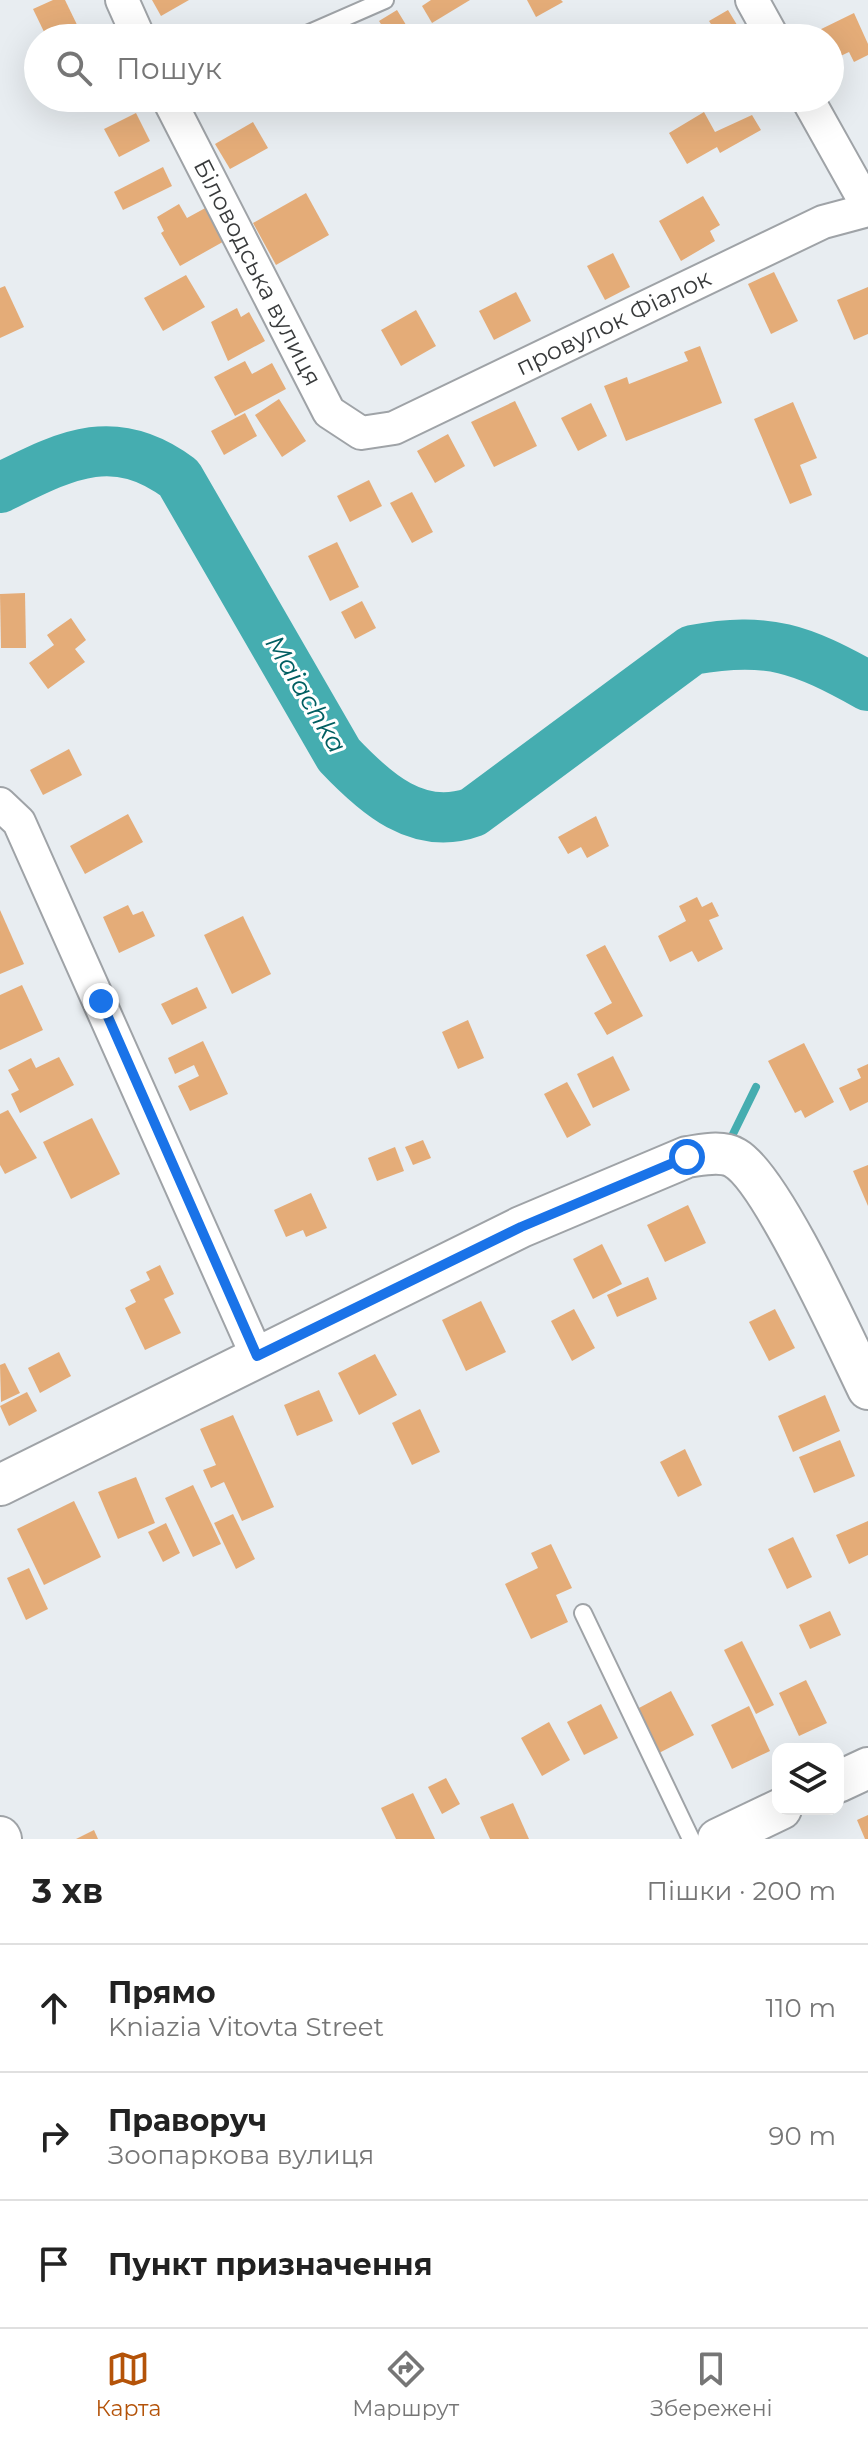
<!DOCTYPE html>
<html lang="uk">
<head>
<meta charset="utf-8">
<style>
  body { margin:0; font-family:Montserrat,sans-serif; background:#f2f2f2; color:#222 }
  .controls { position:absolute; right:24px; bottom:24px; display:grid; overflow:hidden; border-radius:16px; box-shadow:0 8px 32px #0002 }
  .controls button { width:72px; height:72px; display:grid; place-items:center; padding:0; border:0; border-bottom:2px solid #e0e0e0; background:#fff; color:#222; font:40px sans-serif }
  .stop { position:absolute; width:24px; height:24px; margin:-18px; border:6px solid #1a73e8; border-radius:50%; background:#fff }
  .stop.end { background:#1a73e8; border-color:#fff; box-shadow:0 2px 8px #0008 }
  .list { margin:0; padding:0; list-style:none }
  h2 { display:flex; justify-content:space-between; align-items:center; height:104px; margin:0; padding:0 32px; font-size:34px }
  h2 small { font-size:26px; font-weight:400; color:#767676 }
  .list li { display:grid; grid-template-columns:52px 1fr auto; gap:24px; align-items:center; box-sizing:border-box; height:128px; padding:0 32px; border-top:2px solid #e0e0e0 }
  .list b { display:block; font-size:30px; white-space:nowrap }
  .list p { margin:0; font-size:26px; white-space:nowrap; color:#767676 }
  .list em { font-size:26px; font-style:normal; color:#767676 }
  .icon { flex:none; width:44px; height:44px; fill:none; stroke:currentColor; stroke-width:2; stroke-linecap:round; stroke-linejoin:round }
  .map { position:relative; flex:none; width:868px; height:1839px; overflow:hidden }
  .search { position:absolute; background:#fff; box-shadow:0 8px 32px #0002; left:24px; right:24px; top:24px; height:88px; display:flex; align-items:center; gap:20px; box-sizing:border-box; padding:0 28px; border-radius:44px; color:#767676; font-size:30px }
  .sheet { height:488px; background:#fff }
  nav { display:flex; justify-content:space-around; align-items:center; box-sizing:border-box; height:112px; border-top:2px solid #e0e0e0; background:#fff; font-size:22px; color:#767676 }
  nav a { display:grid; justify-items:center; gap:4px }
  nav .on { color:#b45309 }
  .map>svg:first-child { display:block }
</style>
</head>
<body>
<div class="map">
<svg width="868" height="1839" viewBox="0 0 868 1839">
  <rect width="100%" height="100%" fill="#e8edf1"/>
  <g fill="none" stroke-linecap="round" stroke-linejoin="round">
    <!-- stream -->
    <polyline stroke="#45adb0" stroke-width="8" points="733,1134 756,1087"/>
    <!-- river -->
    <path stroke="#45adb0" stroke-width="50" d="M0,488c65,-32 113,-59 179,-10l160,277c36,38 79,77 134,57l219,-162c77,-14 109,-1 176,36"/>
  </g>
  <!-- building -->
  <g fill="#e4ac78">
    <polygon points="53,0 65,0 81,33 70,38 47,38 33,9"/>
    <polygon points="152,0 189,0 161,16"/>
    <polygon points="431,0 470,0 432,23 422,6"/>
    <polygon points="527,0 561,0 563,2 536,17"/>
    <polygon points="397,10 414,38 376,38 386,32 379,21"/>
    <polygon points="728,10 745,38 705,38 716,32 709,21"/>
    <polygon points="854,13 868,44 868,55 854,62 849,52 830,61 830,38 811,38 809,35"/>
    <polygon points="704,112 715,132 752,115 761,130 720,153 717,147 687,164 669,133"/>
    <polygon points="136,113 150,141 119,157 104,129"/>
    <polygon points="253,122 268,148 230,169 215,144"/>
    <polygon points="163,167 172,186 123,210 114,192"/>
    <polygon points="306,193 329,235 276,265 253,223"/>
    <polygon points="703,196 720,225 710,231 715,241 681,261 659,221"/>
    <polygon points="179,204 187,218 209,206 228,239 180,266 161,233 164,231 157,217"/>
    <polygon points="613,253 630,287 605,300 587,266"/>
    <polygon points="774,272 798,321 771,334 748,284"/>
    <polygon points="186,275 205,307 163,331 144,298"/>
    <polygon points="5,286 24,327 0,338 0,288"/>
    <polygon points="868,287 868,334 854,340 837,300"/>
    <polygon points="516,292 531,321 494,340 479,311"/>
    <polygon points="237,308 241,317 249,312 265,341 228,361 211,322"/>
    <polygon points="416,310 436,346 401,366 381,330"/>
    <polygon points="700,346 722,403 626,441 604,386 627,377 629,384 688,361 684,352"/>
    <polygon points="245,361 252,374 272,363 286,389 235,416 214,377"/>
    <polygon points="279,399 306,441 282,457 255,415"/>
    <polygon points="515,401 537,446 494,467 471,422"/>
    <polygon points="793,402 817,458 800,465 812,495 790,504 754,419"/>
    <polygon points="591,403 607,436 578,451 561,418"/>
    <polygon points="245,413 257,436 224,455 211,431"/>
    <polygon points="448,434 465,466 435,483 417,451"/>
    <polygon points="369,480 382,506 350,522 337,496"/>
    <polygon points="412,492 433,532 412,543 390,503"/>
    <polygon points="337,542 359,587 330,601 308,556"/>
    <polygon points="25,593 26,648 1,648 0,594"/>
    <polygon points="362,601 376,628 355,639 341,612"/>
    <polygon points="71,618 86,640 75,649 85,662 48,689 29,663 54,645 47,635"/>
    <polygon points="69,749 82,775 43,795 30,770"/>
    <polygon points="128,814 143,842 85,874 70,846"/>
    <polygon points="596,816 609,846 587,858 581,847 568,854 558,837"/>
    <polygon points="697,897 702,907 712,902 719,916 709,920 723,949 698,962 692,951 670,962 658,936 686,921 679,906"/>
    <polygon points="128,905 133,915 143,911 155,936 119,953 103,917"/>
    <polygon points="0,910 24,964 0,974"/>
    <polygon points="243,916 271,974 232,994 204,935"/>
    <polygon points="605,945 643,1016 607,1035 594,1013 612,1003 586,955"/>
    <polygon points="22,985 43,1030 0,1050 0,995"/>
    <polygon points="197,987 207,1008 172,1025 161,1004"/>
    <polygon points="468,1020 484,1058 458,1069 442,1032"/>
    <polygon points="203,1041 228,1094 190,1111 178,1086 199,1076 194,1065 175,1074 168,1058"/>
    <polygon points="804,1043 834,1102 805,1118 801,1110 795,1113 768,1061"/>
    <polygon points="613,1056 630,1090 593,1108 577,1074"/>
    <polygon points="59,1057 74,1085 20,1113 11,1094 19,1090 8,1070 31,1058 36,1068"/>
    <polygon points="868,1064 868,1102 850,1111 839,1088 861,1078 857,1069"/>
    <polygon points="567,1082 591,1125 567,1138 544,1094"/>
    <polygon points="8,1110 37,1158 5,1174 0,1165 0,1114"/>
    <polygon points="92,1118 120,1174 71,1199 43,1142"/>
    <polygon points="423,1140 431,1158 413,1165 405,1147"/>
    <polygon points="395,1147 404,1171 377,1181 368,1158"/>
    <polygon points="868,1165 868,1206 853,1171"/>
    <polygon points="311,1193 327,1228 306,1237 303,1230 286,1237 274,1210"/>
    <polygon points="688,1205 706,1243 665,1262 647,1225"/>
    <polygon points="602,1244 622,1284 593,1299 573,1259"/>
    <polygon points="160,1265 174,1294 164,1299 181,1333 145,1350 125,1308 136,1302 130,1290 150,1280 146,1272"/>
    <polygon points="648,1277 657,1299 617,1317 607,1295"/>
    <polygon points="481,1301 506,1352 466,1371 442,1320"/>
    <polygon points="574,1309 595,1348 572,1361 551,1321"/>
    <polygon points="775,1309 795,1348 769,1361 749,1322"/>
    <polygon points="59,1352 71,1376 40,1393 28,1368"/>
    <polygon points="375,1354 397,1395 359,1415 338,1373"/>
    <polygon points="5,1363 20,1393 1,1402 0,1365"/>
    <polygon points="319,1390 333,1421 297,1436 284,1405"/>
    <polygon points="27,1392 37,1411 9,1426 0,1406"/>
    <polygon points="825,1395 840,1431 793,1452 778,1416"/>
    <polygon points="420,1409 440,1452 412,1465 392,1423"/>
    <polygon points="233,1415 274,1507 242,1521 224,1482 211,1488 203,1470 216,1465 200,1429"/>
    <polygon points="840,1440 855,1476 814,1493 799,1457"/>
    <polygon points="685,1449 702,1485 678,1497 660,1462"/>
    <polygon points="136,1477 155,1523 118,1539 98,1492"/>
    <polygon points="193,1485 221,1544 193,1557 165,1498"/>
    <polygon points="74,1501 101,1557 44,1585 17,1529"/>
    <polygon points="233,1514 255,1559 236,1569 214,1523"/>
    <polygon points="868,1521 868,1555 849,1564 836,1535"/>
    <polygon points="166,1523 180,1553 163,1562 148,1532"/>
    <polygon points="793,1537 812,1577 787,1589 768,1549"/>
    <polygon points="551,1544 572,1588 556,1595 568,1622 531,1639 505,1584 538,1568 531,1553"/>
    <polygon points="29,1568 48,1609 26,1620 7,1578"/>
    <polygon points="830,1611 841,1635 810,1649 799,1625"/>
    <polygon points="742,1641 774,1705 756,1714 724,1650"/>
    <polygon points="806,1680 827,1723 799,1736 779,1693"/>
    <polygon points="671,1691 694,1735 659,1753 637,1709"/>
    <polygon points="601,1704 618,1738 584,1755 567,1722"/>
    <polygon points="749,1706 770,1751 732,1769 711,1725"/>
    <polygon points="549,1722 570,1760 542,1776 521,1738"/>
    <polygon points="446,1778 460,1804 442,1814 428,1787"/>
    <polygon points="413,1793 435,1839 396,1839 381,1808"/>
    <polygon points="513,1803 529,1839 490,1839 480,1817"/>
    <polygon points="868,1815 868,1839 865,1839 857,1820"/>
    <polygon points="94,1830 98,1839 76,1839"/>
  </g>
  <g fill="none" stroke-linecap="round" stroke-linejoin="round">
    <defs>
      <g id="service">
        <polyline points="298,38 385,0"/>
        <polyline points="583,1613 691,1839"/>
      </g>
      <g id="minor">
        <polyline points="122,0 139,38"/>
        <polyline points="752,0 773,38"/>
        <path id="s1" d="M168,98l161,314 32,21 33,-5 429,-206 45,-12"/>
        <polyline points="807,98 868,207"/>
        <polyline points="0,804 19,822 257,1356"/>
      </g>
      <g id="tertiary">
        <path d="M0,1485l521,-258 166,-70c15,-2 34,-7 48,1 37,21 111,186 133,231"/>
        <polyline points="838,1782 868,1768"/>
        <polyline points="0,1837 1,1839"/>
        <polyline points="718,1839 781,1809"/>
      </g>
    </defs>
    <!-- service casing -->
    <use href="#service" stroke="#9fa3a7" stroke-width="20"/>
    <!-- minor casing -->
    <use href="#minor" stroke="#9fa3a7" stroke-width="36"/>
    <!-- tertiary casing -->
    <use href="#tertiary" stroke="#9fa3a7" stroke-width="44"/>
    <!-- service -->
    <use href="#service" stroke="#fff" stroke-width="16"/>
    <!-- minor -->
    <use href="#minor" stroke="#fff" stroke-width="32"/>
    <!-- tertiary -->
    <use href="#tertiary" stroke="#fff" stroke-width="40"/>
  </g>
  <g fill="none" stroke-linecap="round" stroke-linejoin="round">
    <!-- route -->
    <polyline stroke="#1a73e8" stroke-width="10" points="101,1001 257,1356 521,1227 687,1157"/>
  </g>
  <g text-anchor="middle" stroke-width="6" stroke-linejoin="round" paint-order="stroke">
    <!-- street labels -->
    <g font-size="24" fill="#383a3b" stroke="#fff">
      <text dy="8" stroke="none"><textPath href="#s1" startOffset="196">Біловодська вулиця</textPath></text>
      <text dy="8" stroke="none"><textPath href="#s1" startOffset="668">провулок Фіалок</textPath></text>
    </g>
    <!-- water labels -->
    <g font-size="26" font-style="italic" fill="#005e61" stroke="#fff">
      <text transform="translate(306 694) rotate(59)" y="9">Maiachka</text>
    </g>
  </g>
</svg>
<div class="controls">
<button><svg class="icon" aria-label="layers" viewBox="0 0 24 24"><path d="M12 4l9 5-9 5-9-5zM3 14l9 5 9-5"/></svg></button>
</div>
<div class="stop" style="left:687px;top:1157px"></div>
<div class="stop end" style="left:101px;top:1001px"></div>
<div class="search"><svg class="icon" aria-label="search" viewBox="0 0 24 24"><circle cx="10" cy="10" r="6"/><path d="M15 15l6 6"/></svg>Пошук</div>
</div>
<section class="sheet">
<h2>3 хв<small>Пішки · 200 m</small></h2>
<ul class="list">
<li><svg class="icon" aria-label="ahead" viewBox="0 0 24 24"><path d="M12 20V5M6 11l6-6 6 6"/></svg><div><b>Прямо</b><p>Kniazia Vitovta Street</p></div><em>110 m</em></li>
<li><svg class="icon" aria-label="right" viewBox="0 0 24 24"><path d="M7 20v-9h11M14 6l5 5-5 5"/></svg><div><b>Праворуч</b><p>Зоопаркова вулиця</p></div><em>90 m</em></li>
<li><svg class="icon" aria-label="arrive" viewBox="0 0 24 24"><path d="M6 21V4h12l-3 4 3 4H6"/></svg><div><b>Пункт призначення</b></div></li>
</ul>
</section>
<nav>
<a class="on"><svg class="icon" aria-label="map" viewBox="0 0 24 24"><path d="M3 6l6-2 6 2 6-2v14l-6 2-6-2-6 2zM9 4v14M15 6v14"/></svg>Карта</a>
<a><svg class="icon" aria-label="directions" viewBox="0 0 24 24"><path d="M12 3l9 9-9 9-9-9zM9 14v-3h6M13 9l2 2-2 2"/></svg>Маршрут</a>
<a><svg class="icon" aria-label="saved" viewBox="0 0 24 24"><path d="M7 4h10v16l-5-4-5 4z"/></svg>Збережені</a>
</nav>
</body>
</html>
